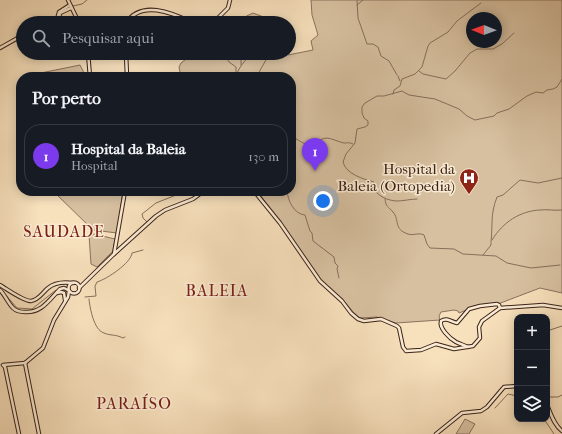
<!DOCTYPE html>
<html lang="pt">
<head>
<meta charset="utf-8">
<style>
  body { margin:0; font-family:"IM FELL French Canon",serif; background:#20242c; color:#f1f3f6 }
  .controls { position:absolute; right:12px; bottom:12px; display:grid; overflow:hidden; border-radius:8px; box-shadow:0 2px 10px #0003 }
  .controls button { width:36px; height:36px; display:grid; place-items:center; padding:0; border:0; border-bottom:1px solid #363941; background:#171b24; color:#f1f3f6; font:20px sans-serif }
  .compass { position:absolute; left:466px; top:12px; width:36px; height:36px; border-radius:50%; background:#171b24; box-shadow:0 2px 10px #0003; rotate:271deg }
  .you { position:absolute; left:323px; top:201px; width:14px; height:14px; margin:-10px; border:3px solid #fff; border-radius:50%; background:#1a73e8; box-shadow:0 0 0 6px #1a73e833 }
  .badge { display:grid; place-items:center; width:26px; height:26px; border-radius:50%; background:#7c3aed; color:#fff; font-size:13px; font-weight:700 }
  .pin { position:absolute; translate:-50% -33px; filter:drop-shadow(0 1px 2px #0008) }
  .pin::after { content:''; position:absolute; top:21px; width:14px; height:12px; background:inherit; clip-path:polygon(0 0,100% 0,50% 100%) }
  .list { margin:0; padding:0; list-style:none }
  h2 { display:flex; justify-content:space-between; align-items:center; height:52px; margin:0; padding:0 16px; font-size:17px }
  h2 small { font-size:13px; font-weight:400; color:#9ea1a6 }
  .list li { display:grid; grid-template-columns:26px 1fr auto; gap:12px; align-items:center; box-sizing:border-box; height:64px; margin:0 8px 8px; padding:0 8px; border:1px solid #363941; border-radius:16px }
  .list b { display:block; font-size:15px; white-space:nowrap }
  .list p { margin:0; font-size:13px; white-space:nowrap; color:#9ea1a6 }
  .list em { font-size:13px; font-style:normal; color:#9ea1a6 }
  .icon { flex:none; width:22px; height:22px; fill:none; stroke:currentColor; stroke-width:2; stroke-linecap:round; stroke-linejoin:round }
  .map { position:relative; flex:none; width:562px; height:434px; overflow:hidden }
  .search { position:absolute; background:#171b24; box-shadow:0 2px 10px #0003; left:16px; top:16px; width:280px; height:44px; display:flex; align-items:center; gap:10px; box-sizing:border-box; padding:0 14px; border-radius:22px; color:#9ea1a6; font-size:15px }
  .panel { position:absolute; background:#171b24; box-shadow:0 2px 10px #0003; left:16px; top:72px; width:280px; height:124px; border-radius:16px }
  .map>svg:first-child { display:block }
</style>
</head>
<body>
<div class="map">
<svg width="562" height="434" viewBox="0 0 562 434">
  <rect width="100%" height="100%" fill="#f7e0bc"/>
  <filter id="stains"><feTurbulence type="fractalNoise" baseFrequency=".005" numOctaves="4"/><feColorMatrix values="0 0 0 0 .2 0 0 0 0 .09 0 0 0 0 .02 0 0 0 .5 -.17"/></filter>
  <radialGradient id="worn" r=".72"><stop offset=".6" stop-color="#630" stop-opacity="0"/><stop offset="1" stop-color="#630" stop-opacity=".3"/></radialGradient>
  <!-- green -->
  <g fill="#d7c0a0" stroke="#8a725d" fill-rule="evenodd">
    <path d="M311,0h251v293l-22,-5 -42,16 -29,5 -10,4 -1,-2 -4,-1 -13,2 -2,4 1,4 -44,3 -19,-6 -17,1 -6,-5 -10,-12 -19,-16 -4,-5 -41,-59 -23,-30h34v-114h-110l-2,-10 2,-4 13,-10h93l1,2 25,-5 -2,-9 7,-6 -6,-20zM472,18h24v24h-24z"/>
    <polygon points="253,13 277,22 277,23 232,23"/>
    <polygon points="80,65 86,77 26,77 26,76"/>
    <polygon points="53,191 123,191 117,233 93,230"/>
    <polygon points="94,234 115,239 113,251 97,267 91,264 89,235"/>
    <polygon points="465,419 475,424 469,434 456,434"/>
  </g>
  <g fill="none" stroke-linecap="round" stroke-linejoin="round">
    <!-- stream -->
    <g stroke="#866e5a" stroke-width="1">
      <polyline points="357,0 358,18 367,44 373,44 378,47 381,56 389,61 397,75"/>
      <polyline points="357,5 363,0"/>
      <polyline points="73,6 82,4 87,0"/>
      <polyline points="224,54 229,62 236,67 236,72"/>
      <polyline points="241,65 241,59 245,53"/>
      <polyline points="419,71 423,74 446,79 455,71 470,53 477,49 493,49 502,44 514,33"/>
      <polyline points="398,76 400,81"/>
      <path d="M236,77c1,-8 10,-17 15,-24"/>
      <polyline points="251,77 258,74 267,58"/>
      <polyline points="393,94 394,90 400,86 402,79 415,74 422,67 428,46 430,43 448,32 457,21 481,3"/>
      <path d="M291,137c7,1 10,7 17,7 6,0 12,-5 18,-6 6,0 12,4 18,5 4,0 5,-1 9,1"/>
      <path d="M372,184l2,-2c-11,-3 -28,-8 -31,-20l3,-8 9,-11 2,-14 8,-2 3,-2v-4l-4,-3 -2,-5v-6l3,-4 12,-7h7l18,-5 7,4 26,4 24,10 8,7 8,4 19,-4 3,-3 12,-4 18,-13 9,-4 7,1 4,-3 6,-1 4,-2 5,-8"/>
      <path d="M373,187c3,9 16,14 24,14 6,0 14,-2 20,-2"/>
      <path d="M287,191c1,10 7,23 18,24l5,16 2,2 1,8 21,16 1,6 3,3 -1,3 2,9"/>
      <path d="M385,199c1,9 3,7 8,13 7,8 0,17 15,22 6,2 10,-2 16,1l3,9 3,4 24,1 9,5 33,2 11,7 24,5 29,-3"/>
      <polyline points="147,222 143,218 142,214 156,203 176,195 180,191 190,194 190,191"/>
      <path d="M492,240c11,-18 28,-29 48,-30 8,-1 15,1 22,0"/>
      <path d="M491,242c2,-18 -1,-27 6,-45l6,-2 17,-15 18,3 24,-5"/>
      <polyline points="483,255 491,245 491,243"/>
      <polyline points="3,292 17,308 32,309 56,290"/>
      <path d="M85,297l11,-1 -1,-10 2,-4c10,-3 34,-19 35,-29l11,-3"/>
      <path d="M89,299c1,10 5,31 15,34 7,3 11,1 19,5l2,-1"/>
      <polyline points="547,331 562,326"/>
      <polyline points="547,397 558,397 562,395"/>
      <polyline points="495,408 508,394 517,396"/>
      <polyline points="544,419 554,434"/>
    </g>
    <defs>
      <g id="secondary">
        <polyline points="68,0 79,23"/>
        <polyline points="56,23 59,12 70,5"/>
        <polyline points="58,23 60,13 71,8"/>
        <path d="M126,23c15,-23 45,-11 67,0"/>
        <polyline points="213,23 228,8 230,0"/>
        <polyline points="0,48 23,35"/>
        <polyline points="88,53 90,77"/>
        <polyline points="126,53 127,77"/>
        <polyline points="254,191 280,223 320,281 342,301 351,313 358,319 364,321 381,319 397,326 399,328 403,347 406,351 421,350 436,344 454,349 473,346 480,338 479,327 482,321 500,308 543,305 562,308"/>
        <polyline points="114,254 156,216 165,210 193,199 204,191"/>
        <circle cx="74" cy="288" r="5.5"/>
        <path d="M0,285c7,4 23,16 31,16 8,-1 12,-9 17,-13 7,-6 17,-6 25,-5"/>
        <polyline points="79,288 114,254 125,191"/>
        <path d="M0,290c5,5 8,13 13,18 3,3 7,4 12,4 17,1 24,-12 35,-23l4,-1 4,2"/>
        <polyline points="57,293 61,292 64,293 65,300"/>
        <path d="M468,347c-4,-2 -8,-3 -12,-5 -7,-4 -17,-14 -15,-21 6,-4 10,1 16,2l12,-14 11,-3 17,-2 2,1 1,3"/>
        <polyline points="25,363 43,348 54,320 68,297 69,291"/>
        <polyline points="25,363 39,434"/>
        <path d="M547,405c4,9 7,20 15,26"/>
        <polyline points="19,434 5,367 3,365 25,363"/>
        <polyline points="436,434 462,413 481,411 487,407 504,387 517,386"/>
      </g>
    </defs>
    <!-- secondary casing -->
    <use href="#secondary" stroke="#3c231a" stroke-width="4.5"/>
    <!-- secondary -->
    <use href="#secondary" stroke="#faebd3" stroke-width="2.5"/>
  </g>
  <!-- icons -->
  <defs>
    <symbol id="hospital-pin" viewBox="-11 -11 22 30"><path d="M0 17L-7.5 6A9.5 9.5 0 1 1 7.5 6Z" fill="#8f2418" stroke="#faebd3"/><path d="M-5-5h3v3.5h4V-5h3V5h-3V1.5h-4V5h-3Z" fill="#fff"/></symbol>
  </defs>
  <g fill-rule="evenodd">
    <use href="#hospital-pin" x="458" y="167" width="22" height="30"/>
  </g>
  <g text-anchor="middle" stroke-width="3" stroke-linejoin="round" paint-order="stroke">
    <!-- poi labels -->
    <g font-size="15" fill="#3c231a" stroke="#faebd3" text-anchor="end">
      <text x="455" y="174">Hospital da<tspan x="455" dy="17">Baleia (Ortopedia)</tspan></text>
    </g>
    <!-- neighbourhood labels -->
    <g font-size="16" letter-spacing="1" fill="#7a1f14" stroke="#faebd3">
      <text x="64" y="237">SAUDADE</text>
      <text x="217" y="296">BALEIA</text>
      <text x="134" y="409">PARAÍSO</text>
    </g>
  </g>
  <rect width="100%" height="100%" filter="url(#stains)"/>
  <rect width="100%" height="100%" fill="url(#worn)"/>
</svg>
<div class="controls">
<button>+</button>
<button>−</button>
<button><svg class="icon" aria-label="layers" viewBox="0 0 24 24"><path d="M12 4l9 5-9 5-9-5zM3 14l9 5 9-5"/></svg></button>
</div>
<svg class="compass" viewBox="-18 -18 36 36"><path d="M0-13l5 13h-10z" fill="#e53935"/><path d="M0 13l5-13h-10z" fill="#9ea1a6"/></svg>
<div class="you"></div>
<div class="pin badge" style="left:315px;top:171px">1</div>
<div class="search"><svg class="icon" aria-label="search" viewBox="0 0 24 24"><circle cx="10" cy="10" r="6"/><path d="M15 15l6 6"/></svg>Pesquisar aqui</div>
<section class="panel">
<h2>Por perto<small></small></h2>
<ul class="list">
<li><span class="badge">1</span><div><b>Hospital da Baleia</b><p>Hospital</p></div><em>130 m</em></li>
</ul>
</section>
</div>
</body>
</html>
